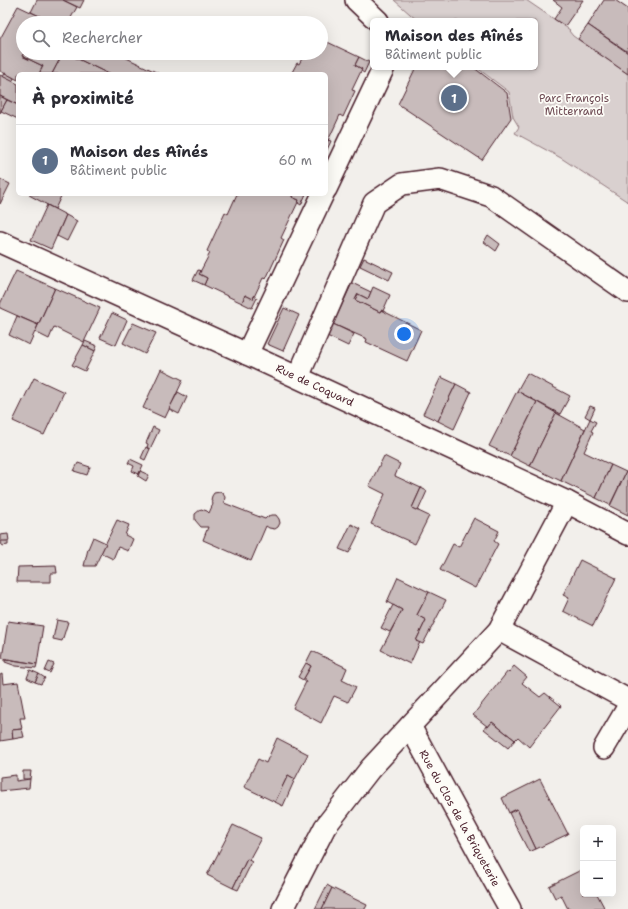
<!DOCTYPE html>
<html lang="fr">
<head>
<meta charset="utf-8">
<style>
  body { margin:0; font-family:"Shantell Sans",sans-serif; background:#f7f7f7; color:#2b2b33 }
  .controls { position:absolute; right:12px; bottom:12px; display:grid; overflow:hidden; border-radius:6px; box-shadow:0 4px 16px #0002 }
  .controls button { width:36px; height:36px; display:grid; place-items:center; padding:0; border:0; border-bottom:1px solid #e1e1e2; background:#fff; color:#2b2b33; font:20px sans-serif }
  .you { position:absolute; left:404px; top:334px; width:14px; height:14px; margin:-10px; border:3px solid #fff; border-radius:50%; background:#1a73e8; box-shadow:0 0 0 6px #1a73e833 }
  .badge { display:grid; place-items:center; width:26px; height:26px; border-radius:50%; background:#d93025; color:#fff; font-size:13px; font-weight:700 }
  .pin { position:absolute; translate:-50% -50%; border:2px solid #fff; box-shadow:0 1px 4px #0006 }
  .popup { position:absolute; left:370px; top:18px; width:168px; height:52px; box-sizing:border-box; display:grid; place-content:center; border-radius:6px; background:#fff; filter:drop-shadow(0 1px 3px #0005); font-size:13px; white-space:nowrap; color:#7c7c81 }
  .popup b { font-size:15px; color:#2b2b33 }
  .popup::after { content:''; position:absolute; left:50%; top:100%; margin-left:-8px; border:8px solid transparent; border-top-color:#fff }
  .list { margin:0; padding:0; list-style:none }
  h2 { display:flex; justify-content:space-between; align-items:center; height:52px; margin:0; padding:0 16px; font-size:17px }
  h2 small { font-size:13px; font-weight:400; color:#7c7c81 }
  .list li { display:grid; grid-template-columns:26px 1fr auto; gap:12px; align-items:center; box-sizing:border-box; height:72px; padding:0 16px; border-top:1px solid #e1e1e2 }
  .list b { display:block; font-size:15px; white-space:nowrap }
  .list p { margin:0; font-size:13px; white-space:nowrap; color:#7c7c81 }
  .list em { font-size:13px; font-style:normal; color:#7c7c81 }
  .icon { flex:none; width:22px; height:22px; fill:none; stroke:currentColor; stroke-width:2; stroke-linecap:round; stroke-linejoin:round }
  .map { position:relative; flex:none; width:628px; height:909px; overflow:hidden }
  .search { position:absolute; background:#fff; box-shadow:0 4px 16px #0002; left:16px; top:16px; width:312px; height:44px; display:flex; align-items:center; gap:10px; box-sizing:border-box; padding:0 14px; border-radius:22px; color:#7c7c81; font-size:15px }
  .panel { position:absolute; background:#fff; box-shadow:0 4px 16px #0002; left:16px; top:72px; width:312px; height:124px; border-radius:6px }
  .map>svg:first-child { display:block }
</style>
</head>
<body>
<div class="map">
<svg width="628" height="909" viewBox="0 0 628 909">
  <rect width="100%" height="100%" fill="#f2efeb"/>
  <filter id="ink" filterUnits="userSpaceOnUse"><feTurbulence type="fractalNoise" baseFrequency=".025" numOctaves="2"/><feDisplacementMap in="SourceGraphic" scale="8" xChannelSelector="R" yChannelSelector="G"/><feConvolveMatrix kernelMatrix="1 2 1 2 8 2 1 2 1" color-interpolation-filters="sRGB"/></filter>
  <g filter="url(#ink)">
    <!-- green -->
    <polygon fill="#d9d0cf" stroke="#92787d" points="394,0 526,0 570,30 569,31 573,36 628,74 628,202 561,158 515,133 519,127 513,117 509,92 476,67 535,67 535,21 418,21"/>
    <!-- building -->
    <g fill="#c8bbbb" stroke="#4a1f2b">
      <polygon points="37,0 63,0 77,7 68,23 54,23 31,12"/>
      <polygon points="63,0 84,0 80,8"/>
      <polygon points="553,0 583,0 565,26 554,19 562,7"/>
      <polygon points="604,0 615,0 628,9 628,52 588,25"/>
      <polygon points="18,6 54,23 23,23 23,53 24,53 22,56 43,66 39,74 18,74 18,80 0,71 0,39"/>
      <polygon points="588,25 628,53 628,74 578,39"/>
      <polygon points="321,39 359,57 355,65 362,69 352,90 355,91 343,117 340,115 327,143 326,74 291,74 297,63 299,64 305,53 321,53"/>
      <polygon points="24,53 63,53 52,74 39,74 43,66 22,56"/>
      <polygon points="63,53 66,53 109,74 52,74"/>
      <polygon points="66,53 116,53 158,73 157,74 109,74"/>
      <polygon points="359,57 369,62 364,73 361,71 362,69 355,65"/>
      <polygon points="416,67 473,67 507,93 511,118 482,160 398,104"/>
      <polygon points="5,73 14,78 12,82 3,77"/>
      <polygon points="0,75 18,84 18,105 0,96"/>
      <polygon points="0,96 7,100 0,113"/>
      <polygon points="7,100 18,105 18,119 1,111"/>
      <polygon points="328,140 331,141 326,152 326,142 327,143"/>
      <polygon points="0,179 10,184 0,204"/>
      <polygon points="30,194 62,194 55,209 29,195"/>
      <polygon points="237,194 293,194 292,197 299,200 281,238 284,240 266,279 263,278 253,299 245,295 242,303 204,285 207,278 199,274 210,253 207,251 225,212 228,214"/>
      <polygon points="293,194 306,194 301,205 298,203 299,200 292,197"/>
      <polygon points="47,205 66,215 51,249 31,240"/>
      <polygon points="66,215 77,221 67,241 57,236"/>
      <polygon points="488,235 500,244 496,251 484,242"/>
      <polygon points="364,258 393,272 389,280 360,266"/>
      <polygon points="198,270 201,271 199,274 207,278 204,285 193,280"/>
      <polygon points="16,271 55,288 38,325 0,308 0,304"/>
      <polygon points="352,283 371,292 368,299 358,294 355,300 380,312 381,310 421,330 407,361 366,342 367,339 333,324"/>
      <polygon points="373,287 390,295 383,311 381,310 380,312 355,300 358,294 368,299"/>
      <polygon points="55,288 100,308 84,342 54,327 49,339 35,332"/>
      <polygon points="245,295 253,299 254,296 257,298 252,308 242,303"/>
      <polygon points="284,308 299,315 283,351 267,344"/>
      <polygon points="112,313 127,320 116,345 100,338"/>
      <polygon points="17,316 38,325 29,345 9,335"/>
      <polygon points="133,323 156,333 145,354 123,343"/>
      <polygon points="333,324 354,334 348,346 327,336"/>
      <polygon points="85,341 97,346 95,351 83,345"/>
      <polygon points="83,345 95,351 85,371 72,365"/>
      <polygon points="161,369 183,380 165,418 143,408"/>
      <polygon points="527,373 570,396 560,414 517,391"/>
      <polygon points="441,377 456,384 438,421 423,414"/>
      <polygon points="34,378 64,392 44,435 13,421"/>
      <polygon points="456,384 471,392 454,429 438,421"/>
      <polygon points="517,391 537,402 510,456 489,446"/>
      <polygon points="178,392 187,397 179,414 169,409"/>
      <polygon points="537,402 556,413 530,466 510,456"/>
      <polygon points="590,406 595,408 590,419 585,416"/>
      <polygon points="556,413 585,429 561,481 530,466"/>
      <polygon points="590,419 596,422 591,431 593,432 584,452 611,465 596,498 561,481"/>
      <polygon points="153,427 159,430 150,449 147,448 148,444 146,443"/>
      <polygon points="146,447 150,449 145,460 141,458"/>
      <polygon points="384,456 400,464 395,476 421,488 412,508 429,516 415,544 371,524 385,494 369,486"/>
      <polygon points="130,459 143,465 139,474 132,471 134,466 128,463"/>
      <polygon points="78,463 90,467 87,475 74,471"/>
      <polygon points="611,465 626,472 610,505 596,498"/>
      <polygon points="140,471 149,475 146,481 138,476"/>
      <polygon points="626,472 628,473 628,515 610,506"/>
      <polygon points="421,488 427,491 418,511 412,508"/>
      <polygon points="220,492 223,494 225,497 224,503 265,519 267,517 271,515 276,515 279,519 280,523 278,527 275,529 269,528 266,526 251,561 203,540 208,527 201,527 195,520 195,514 201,509 207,511 209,513 213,504 211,500 212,496 214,493"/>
      <polygon points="474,518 499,531 494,541 498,544 475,588 440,570 453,544 459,547"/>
      <polygon points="117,520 129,525 125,535 133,539 128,551 118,547 113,559 101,553"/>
      <polygon points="351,524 361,529 349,553 339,549"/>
      <polygon points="8,534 9,541 0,542 0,535"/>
      <polygon points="93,537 106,543 95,566 84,566 88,549"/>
      <polygon points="1,541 8,541 8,545 2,546"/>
      <polygon points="580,560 616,578 593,626 563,611 569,598 563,595"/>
      <polygon points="56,566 57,573 51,573 51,582 17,582 18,567"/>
      <polygon points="398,577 429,592 417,615 426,620 416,641 420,642 410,664 381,650 402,610 387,602"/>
      <polygon points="429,592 446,600 423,644 416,641 426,620 417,615"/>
      <polygon points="393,605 402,610 390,632 381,628"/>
      <polygon points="57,620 68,622 62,641 53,639"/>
      <polygon points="8,621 43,626 37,664 2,658"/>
      <polygon points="312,651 347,668 342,680 356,687 348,702 334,696 321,723 293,708 306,682 303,680 311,666 306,663"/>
      <polygon points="5,659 37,664 36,668 16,666 5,662"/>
      <polygon points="49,662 54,664 50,673 45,671"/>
      <polygon points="306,663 311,666 303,680 298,677"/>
      <polygon points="514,666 527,677 522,683 540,697 545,693 561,706 529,747 518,737 515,740 492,722 488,727 473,715 508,671 509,672"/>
      <polygon points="30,670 39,674 35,682 27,678"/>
      <polygon points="2,674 3,684 18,682 25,718 20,718 22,729 12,730 13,739 0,741 0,675"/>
      <polygon points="39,674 45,678 41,684 35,682"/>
      <polygon points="492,722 515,740 508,748 484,729 486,726 488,727"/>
      <polygon points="22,729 24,737 13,739 12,730"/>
      <polygon points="277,738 308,754 295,779 288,775 275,802 244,787 258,759 266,763"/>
      <polygon points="23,771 31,771 30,779 23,779"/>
      <polygon points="16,775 16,781 30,779 29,788 0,791 0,777"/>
      <polygon points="288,775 295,779 283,806 275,802"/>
      <polygon points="540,779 568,834 536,849 517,809 509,813 502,798"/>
      <polygon points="517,809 536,849 529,852 509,813"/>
      <polygon points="233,825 261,838 249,860 247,859 233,888 207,875"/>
      <polygon points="247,859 252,862 238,890 233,888"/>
      <polygon points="583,869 583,894 597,894 605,909 568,909 561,895 555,898 549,886"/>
      <polygon points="327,885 332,888 324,905 322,909 315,909"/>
      <polygon points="332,888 367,905 365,909 322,909"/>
    </g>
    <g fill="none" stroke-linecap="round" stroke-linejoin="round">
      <defs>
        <g id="minor">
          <polyline points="356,0 378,21"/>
          <polyline points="326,189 384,67"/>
          <polyline points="0,242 247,354 567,502 628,534"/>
          <polyline points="247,354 323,194"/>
          <polyline points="298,377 374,203 402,184 440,179 491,196 628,292"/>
          <polyline points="499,630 628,700"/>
          <polyline points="410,726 492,877 510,909"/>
          <polyline points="604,748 628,707"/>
          <polyline points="283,909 325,827 370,769 499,630 567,502"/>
        </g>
      </defs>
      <!-- minor casing -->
      <use href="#minor" stroke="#4a1f2b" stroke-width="24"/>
      <!-- minor -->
      <use href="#minor" stroke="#fdfcf7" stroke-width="21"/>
    </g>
  </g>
  <g text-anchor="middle" stroke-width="3.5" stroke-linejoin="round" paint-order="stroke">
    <!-- park labels -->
    <g font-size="11" fill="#6e4b54" stroke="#fdfcf7">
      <text x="574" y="102">Parc François<tspan x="574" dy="13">Mitterrand</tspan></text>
    </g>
    <!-- street labels -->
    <g font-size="11" fill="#4a1f2b" stroke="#fdfcf7">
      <text transform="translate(315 385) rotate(25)" y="4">Rue de Coquard</text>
      <text transform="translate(460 818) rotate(61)" y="4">Rue du Clos de la Briqueterie</text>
    </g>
  </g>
</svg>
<div class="controls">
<button>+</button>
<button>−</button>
</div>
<div class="you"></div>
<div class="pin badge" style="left:454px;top:98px;background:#5c6f8a">1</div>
<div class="popup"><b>Maison des Aînés</b>Bâtiment public</div>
<div class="search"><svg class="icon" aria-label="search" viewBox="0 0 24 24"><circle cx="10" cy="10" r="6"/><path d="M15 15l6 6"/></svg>Rechercher</div>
<section class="panel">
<h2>À proximité<small></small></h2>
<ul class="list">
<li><span class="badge" style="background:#5c6f8a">1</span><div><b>Maison des Aînés</b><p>Bâtiment public</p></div><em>60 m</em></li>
</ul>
</section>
</div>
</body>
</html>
